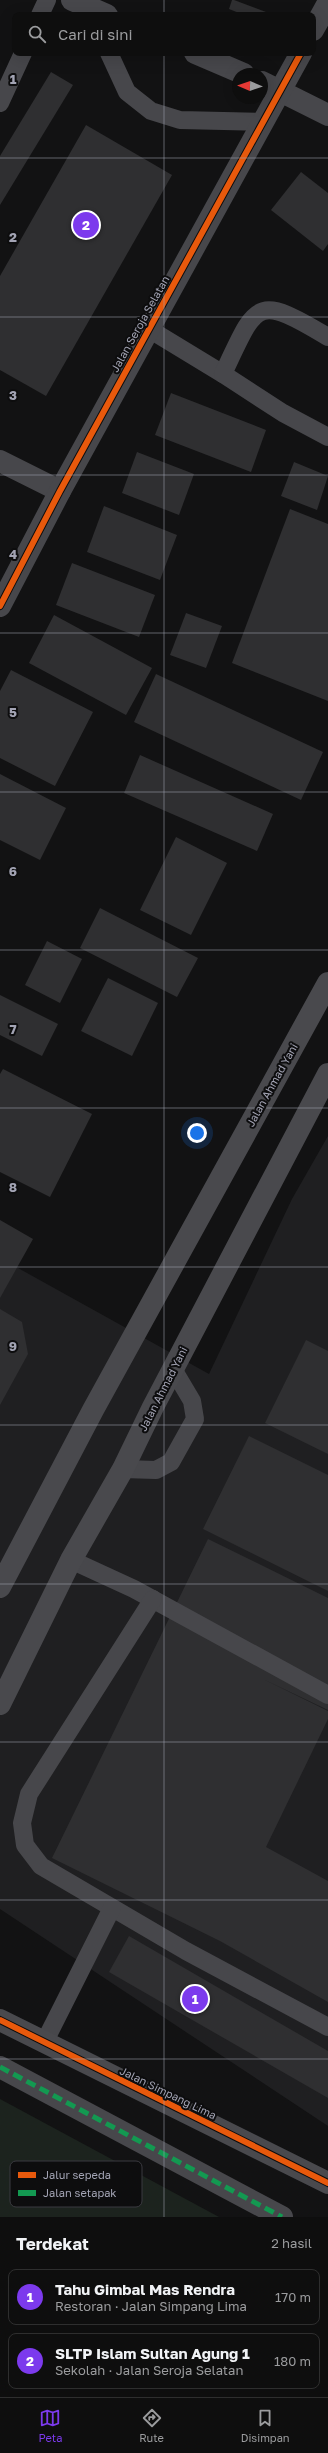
<!DOCTYPE html>
<html lang="id">
<head>
<meta charset="utf-8">
<style>
  body { margin:0; font-family:"Golos Text",sans-serif; background:#171717; color:#f1f3f6 }
  .compass { position:absolute; left:232px; top:68px; width:36px; height:36px; border-radius:50%; background:#0e0e0e; box-shadow:0 4px 16px #0002; rotate:272deg }
  .you { position:absolute; left:197px; top:1133px; width:14px; height:14px; margin:-10px; border:3px solid #fff; border-radius:50%; background:#1a73e8; box-shadow:0 0 0 6px #1a73e833 }
  .badge { display:grid; place-items:center; width:26px; height:26px; border-radius:50%; background:#7c3aed; color:#fff; font-size:13px; font-weight:700 }
  .pin { position:absolute; translate:-50% -50%; border:2px solid #fff; box-shadow:0 1px 4px #0006 }
  .list { margin:0; padding:0; list-style:none }
  h2 { display:flex; justify-content:space-between; align-items:center; height:52px; margin:0; padding:0 16px; font-size:17px }
  h2 small { font-size:13px; font-weight:400; color:#9b9c9e }
  .list li { display:grid; grid-template-columns:26px 1fr auto; gap:12px; align-items:center; box-sizing:border-box; height:56px; margin:0 8px 8px; padding:0 8px; border:1px solid #2e2e2e; border-radius:8px }
  .list b { display:block; font-size:15px; white-space:nowrap }
  .list p { margin:0; font-size:13px; white-space:nowrap; color:#9b9c9e }
  .list em { font-size:13px; font-style:normal; color:#9b9c9e }
  .icon { flex:none; width:22px; height:22px; fill:none; stroke:currentColor; stroke-width:2; stroke-linecap:round; stroke-linejoin:round }
  .map { position:relative; flex:none; width:328px; height:2217px; overflow:hidden }
  .search { position:absolute; background:#0e0e0e; box-shadow:0 4px 16px #0002; left:12px; right:12px; top:12px; height:44px; display:flex; align-items:center; gap:10px; box-sizing:border-box; padding:0 14px; border-radius:8px; color:#9b9c9e; font-size:15px }
  .sheet { height:180px; background:#0e0e0e }
  nav { display:flex; justify-content:space-around; align-items:center; box-sizing:border-box; height:56px; border-top:1px solid #2e2e2e; background:#0e0e0e; font-size:11px; color:#9b9c9e }
  nav a { display:grid; justify-items:center; gap:2px }
  nav .on { color:#7c3aed }
  .map>svg:first-child { display:block }
</style>
</head>
<body>
<div class="map">
<svg width="328" height="2217" viewBox="0 0 328 2217">
  <rect width="100%" height="100%" fill="#121213"/>
  <!-- built -->
  <polygon fill="#1f1f21" points="328,1136 328,2126 0,1909 0,1258 209,1374 292,1199"/>
  <!-- green -->
  <polygon fill="#1c231e" points="0,2099 219,2217 0,2217"/>
  <!-- building -->
  <g fill="#2f2f31">
    <polygon points="232,0 234,0 266,12 265,15 244,15 229,9"/>
    <polygon points="51,72 73,85 0,205 0,156"/>
    <polygon points="86,125 172,175 46,396 0,370 0,276"/>
    <polygon points="301,172 328,193 328,244 323,251 271,210"/>
    <polygon points="171,393 266,430 251,472 155,435"/>
    <polygon points="137,452 194,474 179,515 122,493"/>
    <polygon points="294,462 328,476 317,510 281,496"/>
    <polygon points="104,506 177,535 160,580 87,552"/>
    <polygon points="290,509 328,524 328,701 232,663"/>
    <polygon points="72,563 155,595 139,637 56,605"/>
    <polygon points="186,613 222,626 206,668 170,655"/>
    <polygon points="54,615 152,668 126,715 29,663"/>
    <polygon points="11,670 93,712 55,786 0,758 0,691"/>
    <polygon points="156,674 323,752 301,800 134,722"/>
    <polygon points="140,755 273,814 257,851 124,793"/>
    <polygon points="0,774 66,808 40,860 0,840"/>
    <polygon points="176,837 227,863 191,935 140,910"/>
    <polygon points="100,908 198,958 177,997 80,948"/>
    <polygon points="47,941 82,959 60,1003 25,985"/>
    <polygon points="108,978 158,1003 132,1056 81,1031"/>
    <polygon points="0,995 58,1024 42,1056 0,1035"/>
    <polygon points="3,1069 92,1114 50,1197 0,1172 0,1074"/>
    <polygon points="0,1220 33,1239 0,1298"/>
    <polygon points="0,1309 22,1322 28,1354 0,1405"/>
    <polygon points="306,1340 328,1351 328,1454 265,1423"/>
    <polygon points="249,1436 328,1475 328,1591 203,1529"/>
    <polygon points="208,1539 328,1598 328,1710 263,1679 328,1711 328,1719 266,1847 328,1881 328,2002 220,1941 52,1858"/>
    <polygon points="129,1936 328,2051 328,2098 109,1972"/>
  </g>
  <g fill="none" stroke-linecap="round" stroke-linejoin="round">
    <!-- service -->
    <g stroke="#47474b" stroke-width="18">
      <polyline points="40,15 47,0"/>
      <polyline points="109,53 127,92 151,111 180,120 263,122"/>
      <polyline points="0,103 23,53"/>
      <polyline points="149,329 223,374"/>
      <path d="M328,337c-73,-44 -71,-35 -105,37l60,39 45,24"/>
      <polyline points="123,1469 156,1470 171,1462 195,1419 192,1401 173,1369"/>
      <polyline points="71,1560 134,1589 328,1695"/>
      <polyline points="153,1599 29,1794 22,1823 25,1845 41,1866 186,1951 328,2027"/>
      <polyline points="44,2043 112,1908"/>
    </g>
    <!-- pedestrian -->
    <polyline stroke="#47474b" stroke-width="22" points="0,2067 282,2217"/>
    <!-- minor -->
    <g stroke="#47474b" stroke-width="22">
      <polyline points="72,0 107,15"/>
      <polyline points="313,30 328,3"/>
      <polyline points="195,53 244,74"/>
      <polyline points="262,82 328,115"/>
      <polyline points="0,461 60,491"/>
      <polyline points="0,606 60,491 301,53"/>
    </g>
    <!-- primary -->
    <g stroke="#49494d" stroke-width="22">
      <polyline points="0,1587 93,1410 328,983"/>
      <polyline points="0,1704 71,1560 123,1469 153,1407 328,1074"/>
      <polyline points="0,2020 328,2183"/>
    </g>
    <!-- quiet -->
    <polyline stroke="#139951" stroke-width="5" stroke-dasharray="10 5" stroke-linecap="butt" points="0,2067 282,2217"/>
    <defs>
      <g id="cycleway">
        <polyline points="0,606 60,491 301,53"/>
        <polyline points="0,2020 328,2183"/>
      </g>
    </defs>
    <!-- cycleway casing -->
    <use href="#cycleway" stroke="#0d0d0e" stroke-width="8"/>
    <!-- cycleway -->
    <use href="#cycleway" stroke="#e8590c" stroke-width="6"/>
  </g>
  <!-- grid -->
  <path fill="none" stroke="#a3a4b4" stroke-width="1" stroke-opacity="0.55" d="M164,0v15M164,53v2164M0,158h328M0,317h328M0,475h328M0,633h328M0,792h328M0,950h328M0,1108h328M0,1267h328M0,1425h328M0,1584h328M0,1742h328M0,1900h328M0,2059h328"/>
  <g text-anchor="middle" stroke-width="4" stroke-linejoin="round" paint-order="stroke">
    <!-- street labels -->
    <g font-size="11" fill="#a3a4b4" stroke="#0d0d0e">
      <text transform="translate(140 324) rotate(-61)" y="4">Jalan Seroja Selatan</text>
      <text transform="translate(272 1085) rotate(-61)" y="4">Jalan Ahmad Yani</text>
      <text transform="translate(163 1389) rotate(-63)" y="4">Jalan Ahmad Yani</text>
      <text transform="translate(168 2093) rotate(26)" y="4">Jalan Simpang Lima</text>
    </g>
  </g>
  <!-- legend -->
  <rect x="10" y="2161" width="132" height="46" rx="6" fill="#0d0d0e" stroke="#3a3a40" stroke-width="1"/>
  <rect x="18" y="2172" width="18" height="6" fill="#e8590c"/>
  <rect x="18" y="2190" width="18" height="6" fill="#139951"/>
  <g font-size="11" fill="#a3a4b4">
    <text x="43" y="2179">Jalur sepeda</text>
    <text x="43" y="2197">Jalan setapak</text>
  </g>
  <g font-size="13" text-anchor="middle" font-weight="bold" fill="#a3a4b4" stroke="#0d0d0e" stroke-width="4" stroke-linejoin="round" paint-order="stroke">
    <text x="13" y="84">1</text>
    <text x="13" y="242">2</text>
    <text x="13" y="400">3</text>
    <text x="13" y="559">4</text>
    <text x="13" y="717">5</text>
    <text x="13" y="876">6</text>
    <text x="13" y="1034">7</text>
    <text x="13" y="1192">8</text>
    <text x="13" y="1351">9</text>
  </g>
</svg>
<svg class="compass" viewBox="-18 -18 36 36"><path d="M0-13l5 13h-10z" fill="#e53935"/><path d="M0 13l5-13h-10z" fill="#9b9c9e"/></svg>
<div class="you"></div>
<div class="pin badge" style="left:195px;top:1999px">1</div>
<div class="pin badge" style="left:86px;top:225px">2</div>
<div class="search"><svg class="icon" aria-label="search" viewBox="0 0 24 24"><circle cx="10" cy="10" r="6"/><path d="M15 15l6 6"/></svg>Cari di sini</div>
</div>
<section class="sheet">
<h2>Terdekat<small>2 hasil</small></h2>
<ul class="list">
<li><span class="badge">1</span><div><b>Tahu Gimbal Mas Rendra</b><p>Restoran · Jalan Simpang Lima</p></div><em>170 m</em></li>
<li><span class="badge">2</span><div><b>SLTP Islam Sultan Agung 1</b><p>Sekolah · Jalan Seroja Selatan</p></div><em>180 m</em></li>
</ul>
</section>
<nav>
<a class="on"><svg class="icon" aria-label="map" viewBox="0 0 24 24"><path d="M3 6l6-2 6 2 6-2v14l-6 2-6-2-6 2zM9 4v14M15 6v14"/></svg>Peta</a>
<a><svg class="icon" aria-label="directions" viewBox="0 0 24 24"><path d="M12 3l9 9-9 9-9-9zM9 14v-3h6M13 9l2 2-2 2"/></svg>Rute</a>
<a><svg class="icon" aria-label="saved" viewBox="0 0 24 24"><path d="M7 4h10v16l-5-4-5 4z"/></svg>Disimpan</a>
</nav>
</body>
</html>
